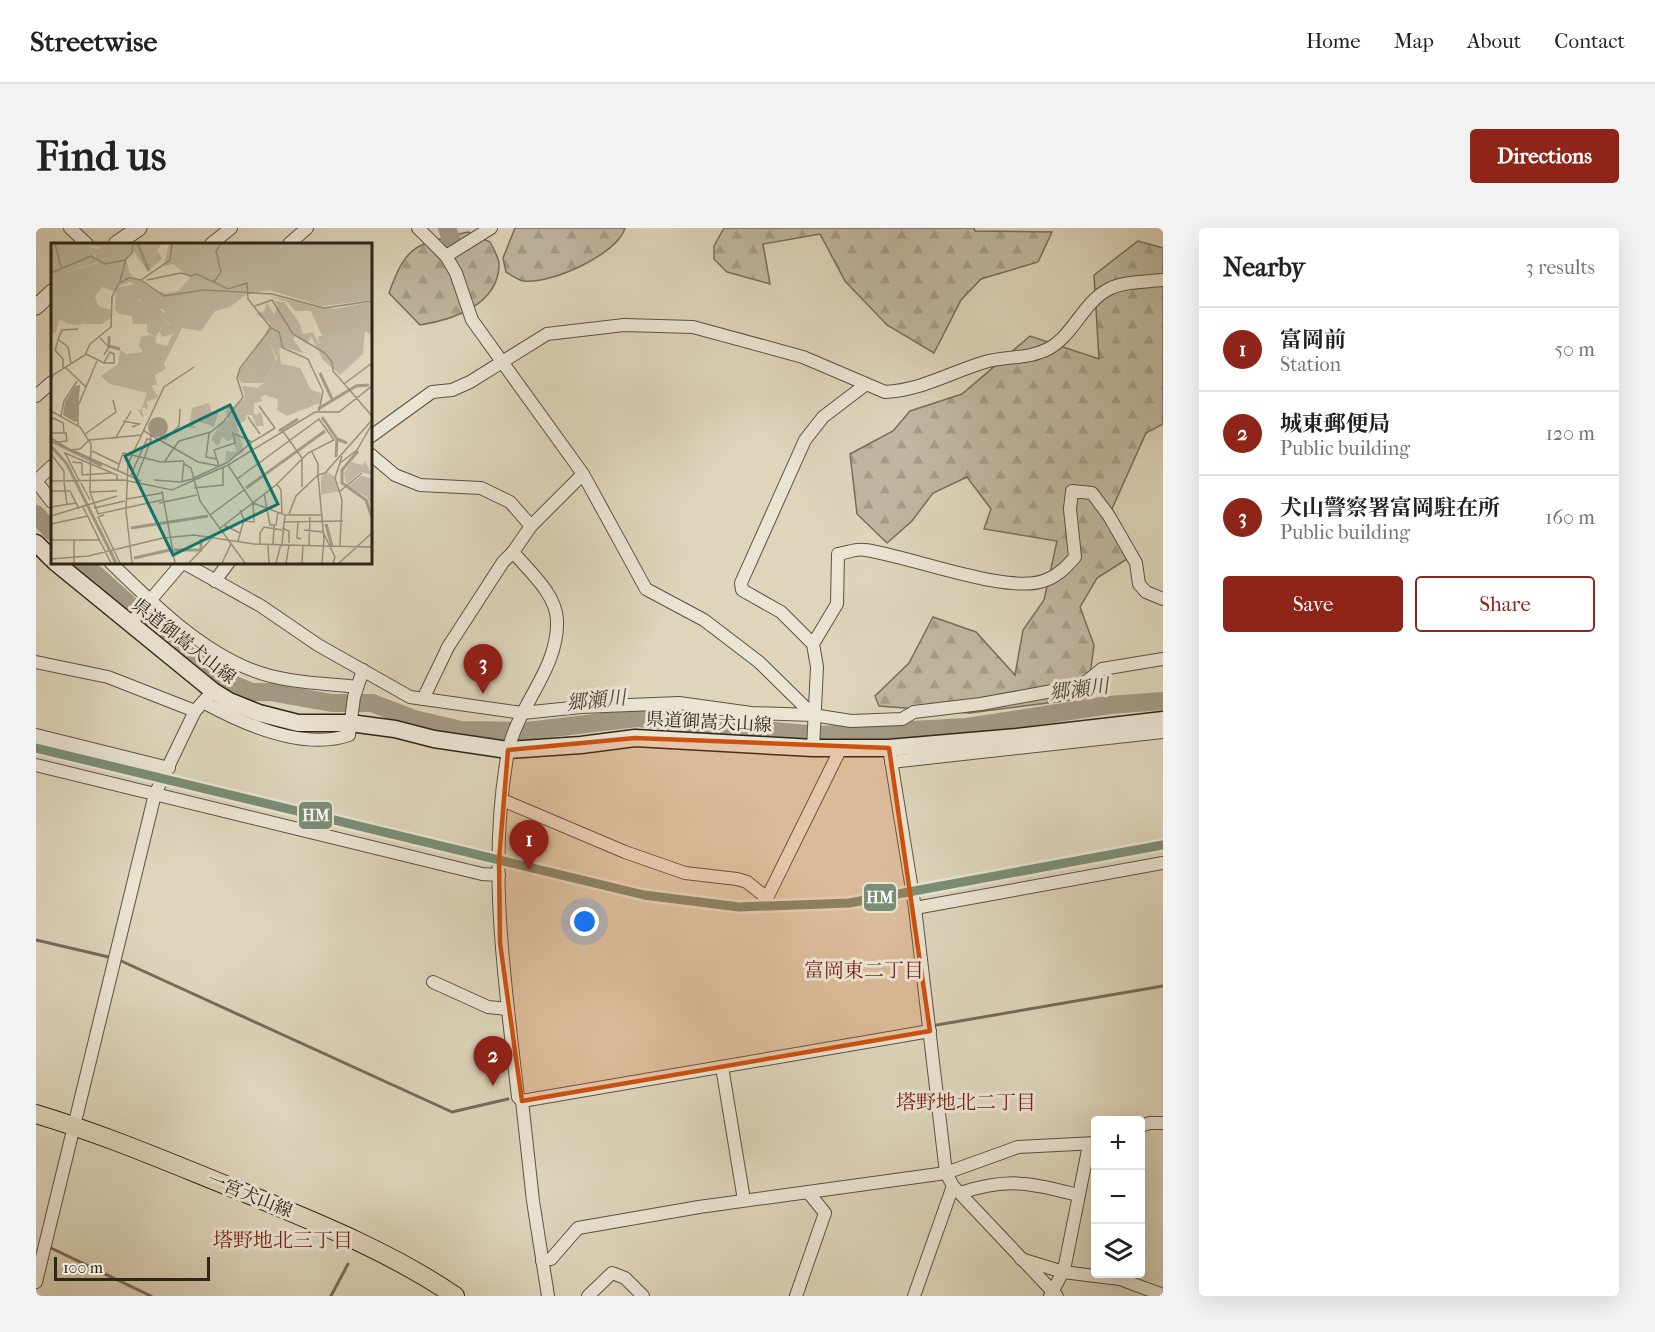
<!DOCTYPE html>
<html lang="en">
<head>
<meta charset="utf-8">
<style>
  body { margin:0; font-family:"IM FELL French Canon","Noto Serif JP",serif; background:#f2f2f2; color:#222 }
  .controls { position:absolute; right:18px; bottom:18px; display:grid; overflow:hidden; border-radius:6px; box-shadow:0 6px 24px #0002 }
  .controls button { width:54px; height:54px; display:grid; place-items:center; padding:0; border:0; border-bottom:2px solid #e0e0e0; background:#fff; color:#222; font:30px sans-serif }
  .scale { position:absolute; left:18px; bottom:15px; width:156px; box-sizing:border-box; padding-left:6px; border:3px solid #30251a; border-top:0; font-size:16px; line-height:21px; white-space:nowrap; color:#30251a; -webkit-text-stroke:4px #eae4d3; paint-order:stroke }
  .you { position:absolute; left:549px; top:694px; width:21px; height:21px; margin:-15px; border:4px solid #fff; border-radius:50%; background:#1a73e8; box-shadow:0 0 0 9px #1a73e833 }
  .badge { display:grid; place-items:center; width:39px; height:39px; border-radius:50%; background:#8f2418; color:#fff; font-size:20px; font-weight:700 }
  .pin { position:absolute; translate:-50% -50px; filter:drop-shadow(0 2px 3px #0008) }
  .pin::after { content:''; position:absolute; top:32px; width:21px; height:18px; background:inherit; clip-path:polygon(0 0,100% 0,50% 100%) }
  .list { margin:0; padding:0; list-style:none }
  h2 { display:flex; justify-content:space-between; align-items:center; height:78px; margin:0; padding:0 24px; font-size:26px }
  h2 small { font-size:20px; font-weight:400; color:#767676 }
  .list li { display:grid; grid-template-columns:39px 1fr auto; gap:18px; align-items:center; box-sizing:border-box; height:84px; padding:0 24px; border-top:2px solid #e0e0e0 }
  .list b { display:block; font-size:22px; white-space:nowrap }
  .list p { margin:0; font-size:20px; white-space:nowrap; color:#767676 }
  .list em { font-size:20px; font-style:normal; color:#767676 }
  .actions { display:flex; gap:12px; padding:18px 24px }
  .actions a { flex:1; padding:14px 0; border:2px solid #8f2418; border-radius:6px; text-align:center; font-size:21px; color:#8f2418 }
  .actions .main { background:#8f2418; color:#fff }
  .icon { flex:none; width:33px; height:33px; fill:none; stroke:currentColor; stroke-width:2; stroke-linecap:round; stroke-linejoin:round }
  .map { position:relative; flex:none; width:1127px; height:1068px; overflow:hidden; border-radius:6px }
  header { display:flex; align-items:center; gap:36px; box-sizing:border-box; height:84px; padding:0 30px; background:#fff; border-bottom:2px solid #e0e0e0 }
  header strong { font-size:28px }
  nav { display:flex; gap:33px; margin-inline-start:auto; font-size:21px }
  .intro { display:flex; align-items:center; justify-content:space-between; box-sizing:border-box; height:144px; padding:0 36px }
  h1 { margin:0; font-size:42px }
  .button { padding:15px 27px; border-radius:6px; background:#8f2418; color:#fff; font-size:21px; font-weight:700 }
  main { display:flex; gap:36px; padding:0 36px }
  aside { flex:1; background:#fff; border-radius:6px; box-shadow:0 6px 24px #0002 }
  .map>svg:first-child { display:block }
</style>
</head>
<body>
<header>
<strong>Streetwise</strong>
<nav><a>Home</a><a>Map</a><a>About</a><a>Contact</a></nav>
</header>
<div class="intro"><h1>Find us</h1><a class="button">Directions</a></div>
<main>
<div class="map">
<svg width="1127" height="1068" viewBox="0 0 1127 1068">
  <defs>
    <pattern id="forest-firs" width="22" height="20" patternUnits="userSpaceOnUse" patternTransform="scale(1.5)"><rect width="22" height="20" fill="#c0b7a0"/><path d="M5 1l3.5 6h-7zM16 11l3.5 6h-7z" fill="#a59d89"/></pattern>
  </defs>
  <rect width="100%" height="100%" fill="#ded5bb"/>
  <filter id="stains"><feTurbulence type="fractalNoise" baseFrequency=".00333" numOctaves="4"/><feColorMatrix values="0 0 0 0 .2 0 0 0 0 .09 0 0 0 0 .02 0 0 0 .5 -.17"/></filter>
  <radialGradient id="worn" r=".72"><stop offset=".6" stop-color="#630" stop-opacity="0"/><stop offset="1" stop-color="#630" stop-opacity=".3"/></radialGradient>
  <!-- forest -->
  <g fill="url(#forest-firs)" stroke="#786e5d" stroke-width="1.5">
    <path d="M479,0h110c-7,26 -75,57 -102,53 -5,-1 -12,-6 -17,-9l-3,-14z"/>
    <polygon points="688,0 938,0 939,3 1016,4 1002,34 945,51 925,72 898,125 851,97 809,53 784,6 727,16 734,56 691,44 678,31 678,18"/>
    <path d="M432,4l22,10c3,6 9,16 9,22 0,41 -47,56 -79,61l-31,-32c18,-51 29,-49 79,-61z"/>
    <polygon points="1102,13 1127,20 1127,196 1110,205 1075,283 1099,326 1061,350 1044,379 1058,417 1051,470 933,485 843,478 839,468 873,435 897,389 940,404 979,447 987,402 1008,372 1021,313 948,301 955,281 931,249 897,265 876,293 851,315 821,286 814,226 857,203 874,183 926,166 994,108 1063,131 1058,47"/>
  </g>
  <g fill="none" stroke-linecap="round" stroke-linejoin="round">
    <!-- stream -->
    <g stroke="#756b5a" stroke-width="3">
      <polyline points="0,712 77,730"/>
      <polyline points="83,732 416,884 472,871"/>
      <polyline points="895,798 1127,758"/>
      <polyline points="15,1020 115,1068"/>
      <polyline points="295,1068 312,1036"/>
    </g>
    <!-- river -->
    <g stroke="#a39984" stroke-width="18">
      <polyline points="411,0 415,11"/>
      <polyline points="0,286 16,304"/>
      <polyline points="46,334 141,419 187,452 216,464 234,464 296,475 336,475 378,491 425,502 491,503 601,490 782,507 931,499 1073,477 1127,473"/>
    </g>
    <defs>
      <g id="minor">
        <polyline points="34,0 51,16"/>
        <polyline points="382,0 410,28 420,45 436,92 547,246 610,361 668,392 723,434 777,487"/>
        <polyline points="175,16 195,0"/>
        <polyline points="253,16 271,0"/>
        <polyline points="410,28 455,0"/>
        <polyline points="0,168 16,154"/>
        <path d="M334,209l62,-45 20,-2 18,-8 77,-48 77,-9 69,2 110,30 82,35c37,-2 66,-20 100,-30 20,-6 44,-3 63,-13 26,-14 35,-47 61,-60 16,-8 37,-7 54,-9"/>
        <polyline points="334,226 359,247 384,257 445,260 474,274 495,298"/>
        <polyline points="0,253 16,274"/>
        <polyline points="0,253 16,238"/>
        <path d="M477,324c16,19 43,42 44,68 2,49 -40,86 -49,132 -21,114 -3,231 10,345l4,4 11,100 15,95"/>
        <path d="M74,334c41,40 88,87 142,108 33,13 71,13 105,17"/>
        <polyline points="146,334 225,378 282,417 374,469 486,485 545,479 643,475 715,485 777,487 815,493 866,491 878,484 945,476 1038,459 1050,454 1066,441 1127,431"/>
        <polyline points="179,353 193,334"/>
        <polyline points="94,396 146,335"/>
        <polyline points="777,416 745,384 706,362 705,355 769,212 787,189 829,157"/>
        <polyline points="0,434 72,449 159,483"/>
        <polyline points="387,471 412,419 467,334 477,324 495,298 547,246"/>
        <path d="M167,474c40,22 100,49 146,33l5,-38 9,-27"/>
        <polyline points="0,507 133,540"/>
        <path d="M777,520l4,-81 -4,-23 24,-40 1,-50c9,-1 18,-6 27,-4 42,5 144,46 181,30 13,-5 20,-13 29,-23l-5,-48 2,-18 20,2 17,23 27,47 3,21 7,8 17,7"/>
        <polyline points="853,520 879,680 910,945 917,958 1021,1068"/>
        <polyline points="855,534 1127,504"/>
        <polyline points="0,537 446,646 463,647"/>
        <polyline points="467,574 471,574 589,624 649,645 701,651 711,654 731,670 805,520"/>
        <polyline points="879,680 1127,635"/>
        <polyline points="397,754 452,779 472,781"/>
        <polyline points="686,839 708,972"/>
        <polyline points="486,873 894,803"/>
        <polyline points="1104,898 1114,895 1127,895"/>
        <path d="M924,965c50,-16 69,-10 118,2"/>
        <polyline points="985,1031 1027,1044 1084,1051 1127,1067"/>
        <polyline points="506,1033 515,1031 542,1000 663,979 910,945 982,919 1060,915"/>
        <polyline points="0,1054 119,566 159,483 177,463"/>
        <polyline points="552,1068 576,1045 589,1050 607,1068"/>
        <polyline points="760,1068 789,985 772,964"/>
        <polyline points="878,1068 917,958"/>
        <polyline points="1014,1068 1028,1042 1053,917"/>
      </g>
      <g id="tertiary">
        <polyline points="80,16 103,0"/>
        <polyline points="0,79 16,64"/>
      </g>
      <g id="secondary">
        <polyline points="0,315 16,331"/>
        <polyline points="19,334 177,463 193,473 223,485 262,495 314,495 359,501 398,511 472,522 545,517 599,510 777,520 853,520 981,509 1127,492"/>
      </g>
      <path id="primary" d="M0,886c67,20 132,48 197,74 75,31 155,62 222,108"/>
    </defs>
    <!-- minor casing -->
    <use href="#minor" stroke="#5c5142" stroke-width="14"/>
    <!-- tertiary casing -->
    <use href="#tertiary" stroke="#5c5142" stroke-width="17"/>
    <!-- secondary casing -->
    <use href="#secondary" stroke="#30251a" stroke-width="19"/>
    <!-- primary casing -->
    <use href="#primary" stroke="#30251a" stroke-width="20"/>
    <!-- minor -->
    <use href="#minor" stroke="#eae4d3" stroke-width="12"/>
    <!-- tertiary -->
    <use href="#tertiary" stroke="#eae4d3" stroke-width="15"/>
    <!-- secondary -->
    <use href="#secondary" stroke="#eae4d3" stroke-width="16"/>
    <!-- primary -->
    <use href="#primary" stroke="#ded5bb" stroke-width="18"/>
    <defs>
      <polyline id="rail-1" points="0,520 608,667 703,679 813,675 1127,617"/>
    </defs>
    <!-- rail-1 casing -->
    <use href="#rail-1" stroke="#eae4d3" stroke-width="14"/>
    <!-- rail-1 -->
    <use href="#rail-1" stroke="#7a8e76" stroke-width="9"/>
  </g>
  <!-- marked area -->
  <path fill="#cc510e" fill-opacity="0.2" stroke="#cc510e" stroke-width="4.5" stroke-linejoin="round" d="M599,510l254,10 41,283 -408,70 -22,-158 -1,-83 9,-110z"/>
  <g text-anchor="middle" stroke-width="6" stroke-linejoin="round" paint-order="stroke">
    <!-- street labels -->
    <g font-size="18" fill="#30251a" stroke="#eae4d3">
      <text transform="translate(148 413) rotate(38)" y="6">県道御嵩犬山線</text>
      <text transform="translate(673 494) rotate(3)" y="6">県道御嵩犬山線</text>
      <text transform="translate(214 967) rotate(22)" y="6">一宮犬山線</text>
    </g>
    <!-- water labels -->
    <g font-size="20" font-style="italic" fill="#52483a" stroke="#eae4d3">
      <text transform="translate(1043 461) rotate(-7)" y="7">郷瀬川</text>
      <text transform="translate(560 472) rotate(-6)" y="7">郷瀬川</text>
    </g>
    <!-- neighbourhood labels -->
    <g font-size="20" fill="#7a1f14" stroke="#eae4d3">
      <text x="828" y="749">富岡東二丁目</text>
      <text x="930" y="881">塔野地北二丁目</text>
      <text x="247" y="1019">塔野地北三丁目</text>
    </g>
  </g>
  <!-- overview -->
  <g transform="translate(15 15)">
    <rect width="321" height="321" fill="#ded5bb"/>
    <path d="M0,1h111l-5,6 5,9 -11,10 -4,1 -13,-18 -8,7 4,15 26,17 11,2 11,-2 12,-13 -17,-14 -9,2 5,-22h203v56l-51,6 -51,-16 -23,4 -17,13 -15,4 -14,20 -19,-3 -18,36 2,5 -11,6 2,10h-6l7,12 -11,5 1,7 -6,-2 2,12 -7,-10 4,1 6,-17 -37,-9 -9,-8 17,-12 2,-14 7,4 16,-2 -4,-6 2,-9 9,-2 6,2v6l11,3 6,-12 -11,3 -3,-7 12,-5 -16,-14 2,-3 8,5 5,-8 -35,-3 6,-2 -9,-10 3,-6 -5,-2 -16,6 -12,-26 5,-14 -19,-2 10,16 -31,10 -1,14 19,6 2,21 -6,12 -13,-1 -9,-5 -3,13 -5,2zM218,53l65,13 38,-7v34l-7,-5 -2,23 -23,21 -17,-15 -12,-24 -4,8 -12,-8 -2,3 10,14 -20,-6 -4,3 2,14 19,4 11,22 10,3 -1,10 -33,13 -10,-6 1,-11 -13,-4 -5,3 3,3 -9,2v10l2,2 5,-3 3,14h-8l-4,-11h-6v5l-9,5 7,27 -19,10 1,-11 10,1 -3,-13 -6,2 -4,-4 -5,9 -7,-6 11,-19 7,-1 -4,-8 3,-5 8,-1 9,-9 -3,-11 15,2 7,-5 13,-24 -6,-14 -9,-4 8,-18 -14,-9 8,-3 3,-8 7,11 4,-8 -4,-5 10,1 15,20 4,12 10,-2 6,12 5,-2 -5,1 -1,-7h4l-11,-25h-16l-7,-9zM158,160l3,10 7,-3 -5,17 -16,-6 -5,3 3,4h-7l3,-20zM314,218l7,14 -11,-3 -15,12 -2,-11 7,-11 11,3zM276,229l7,4 4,15 -17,4v-18zM310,233l11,2v29l-5,-10 -19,-11z" fill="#c0b7a0"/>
    <path d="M60,1l9,6 -18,12 6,12 7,3 -1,11 21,-4 -3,6 9,8 -6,4 36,3 -3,9 -6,-5 -6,2 14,14 -5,5 -4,-2 -5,9 -9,-5v-8h-14l-1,-8 -13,-2 -4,-4 1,-18 -14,-5 -7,9 3,10 13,4 1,7 -10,7h-20l5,-15 -2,-16 -19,-7 -2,-13 34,-10 -3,-9 -22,2 12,-10 12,3zM211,97l8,4 6,16 -12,23h-22l-4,-5 1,-7z" fill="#c0b7a0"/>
    <path d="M29,142l-3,36 -2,1 -12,-7 2,-13 10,-16zM97 184a10 10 0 1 1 20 0a10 10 0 1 1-20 0Z" fill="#a39984"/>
    <path fill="none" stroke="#a39984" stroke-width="3" d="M87,1l11,27M58,93v10l11,3M269,130l12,26M267,166l38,-23 13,-1M271,174l15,22M228,188l19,-12M0,198l51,25M0,203l16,18 49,99M307,208l-16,19v13l24,17 6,17M285,214l1,-18 10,4M195,245l79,-57M275,281l6,22M80,285l77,-12M123,307h27v-11M83,315l36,-8"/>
    <path fill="none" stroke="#988f7b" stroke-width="1.5" d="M4,1l6,23M0,30l40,-17 14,8 20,-4 7,-7 1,-9M90,37l23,16 40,-6 68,4 52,14 48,-7M96,37l34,-7 10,3 6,-2 31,15 19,-6 1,16 23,29 8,4 4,16 25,11 15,32 -4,20M69,38l6,-22M163,39l7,-10 -5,-21 5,-7M204,63l17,-6 21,34 32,19 7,9 1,9 39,45M49,95l9,9 -5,8M8,97l9,7 3,17M35,111l18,9h10v-9l-4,-2 -6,11M14,124l21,20M12,125v-9l-8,-9 4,-13 3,-7 16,-1M0,138l2,-6 32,-20 5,-11 21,-17 1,-30 7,-14 10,-5 12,2 29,-20 2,-16M293,141l28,-21M208,163l16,22M0,168l29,16 11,17 -1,48 8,22 64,-14M10,173l3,-15 13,-20M0,174l12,6 1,10M197,174l12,17M72,178l16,3 -7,3M27,183v-20l19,-45M231,187l20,28M93,188l54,31 21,4M0,190h15l1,8 -9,1M158,190l-3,24 10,2M34,191l31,-22 -3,-12M0,195l19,12 10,-1 9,-9M64,196l16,-28M38,197l53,-5M113,197l15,-14 1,-17M21,207l69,31M41,208l27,13M0,211l13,17v10M251,216v28M114,218l14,-20 32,-9 13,-11 19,-24 -6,-19 3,-10 31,-40M21,219l10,1v12l29,-2M289,220l17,-13 15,-26M133,221l7,4 9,33 45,62M177,222l25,38 32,12h36M168,223l-5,-16 21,-7 -2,-10 19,9 23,-14M66,228l6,-18 38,9 23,-1M79,234l17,-38 4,1 -1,-6M85,236l15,-39M103,237l27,2 11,-3 36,-17 24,-20M0,238l73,-1 48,10 56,-25 87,-53h24l33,-26M13,239l3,23M29,239l-15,-29 52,22v5M131,239l2,-20M30,240l9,17M226,241l4,6 1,24M143,245l29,-3v-18M0,248h19l9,18M111,248l13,72M39,249l27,-1M288,249l23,-19M213,250l6,32h6l2,-13M76,256l35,-6M108,260l38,-8M0,264l25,-4M32,264l28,56M43,265l31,-7M238,271l7,-18 22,-21v-11l-6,-12M53,272l-6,2 22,46M159,272l34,-25M0,273l66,-20M193,278l10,1 -1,-19M247,278l-1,17 4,1M234,279l58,-1M0,281l37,-8M231,285l7,3v12M168,286l57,-44 32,-32 26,-13 -15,-21 -82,60M253,287l19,2M272,289l12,25 -2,6M172,291l3,-8 14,7M0,297h49M23,297v23M187,298l6,-21 -4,-10M231,301l3,-29M209,302v-12l4,-6 18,3M217,302l1,18M222,302l1,-19M258,302l1,-28M273,303l48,1M289,303l2,-46 -7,-22 7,-22M0,316l37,-3 75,-18 31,-3 60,9 70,2M81,320l-6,-52 2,-47 36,-77 30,-20M138,320l25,-27M171,320l9,-19M225,320l5,-19M235,320l3,-18M251,320l1,-18M271,320l2,-23 -6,-65 7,-2 47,-53M288,320l33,-30"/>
    <path fill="#0f766e" fill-opacity="0.15" stroke="#0f766e" stroke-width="3" d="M179,162l48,99 -105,51 -48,-99z"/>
    <rect width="321" height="321" fill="none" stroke="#30251a" stroke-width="3"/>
  </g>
  <g stroke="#eae4d3" stroke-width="2">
    <rect x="262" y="573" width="35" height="29" rx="6" fill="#7a8e76"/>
    <rect x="827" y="655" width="34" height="29" rx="6" fill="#7a8e76"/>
  </g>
  <g font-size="16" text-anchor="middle" font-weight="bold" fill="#fff">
    <text x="280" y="593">HM</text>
    <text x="844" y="675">HM</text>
  </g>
  <rect width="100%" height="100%" filter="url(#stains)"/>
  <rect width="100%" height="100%" fill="url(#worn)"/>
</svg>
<div class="controls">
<button>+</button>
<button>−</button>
<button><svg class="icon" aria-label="layers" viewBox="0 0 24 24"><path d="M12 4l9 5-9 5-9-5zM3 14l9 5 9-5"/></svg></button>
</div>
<div class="scale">100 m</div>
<div class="you"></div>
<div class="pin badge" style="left:493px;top:642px">1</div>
<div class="pin badge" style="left:457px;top:858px">2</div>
<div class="pin badge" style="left:447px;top:466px">3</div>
</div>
<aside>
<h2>Nearby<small>3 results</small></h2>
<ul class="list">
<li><span class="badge">1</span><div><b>富岡前</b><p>Station</p></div><em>50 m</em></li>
<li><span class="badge">2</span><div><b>城東郵便局</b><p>Public building</p></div><em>120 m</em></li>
<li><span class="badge">3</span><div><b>犬山警察署富岡駐在所</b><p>Public building</p></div><em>160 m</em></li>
</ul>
<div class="actions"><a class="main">Save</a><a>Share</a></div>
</aside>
</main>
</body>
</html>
